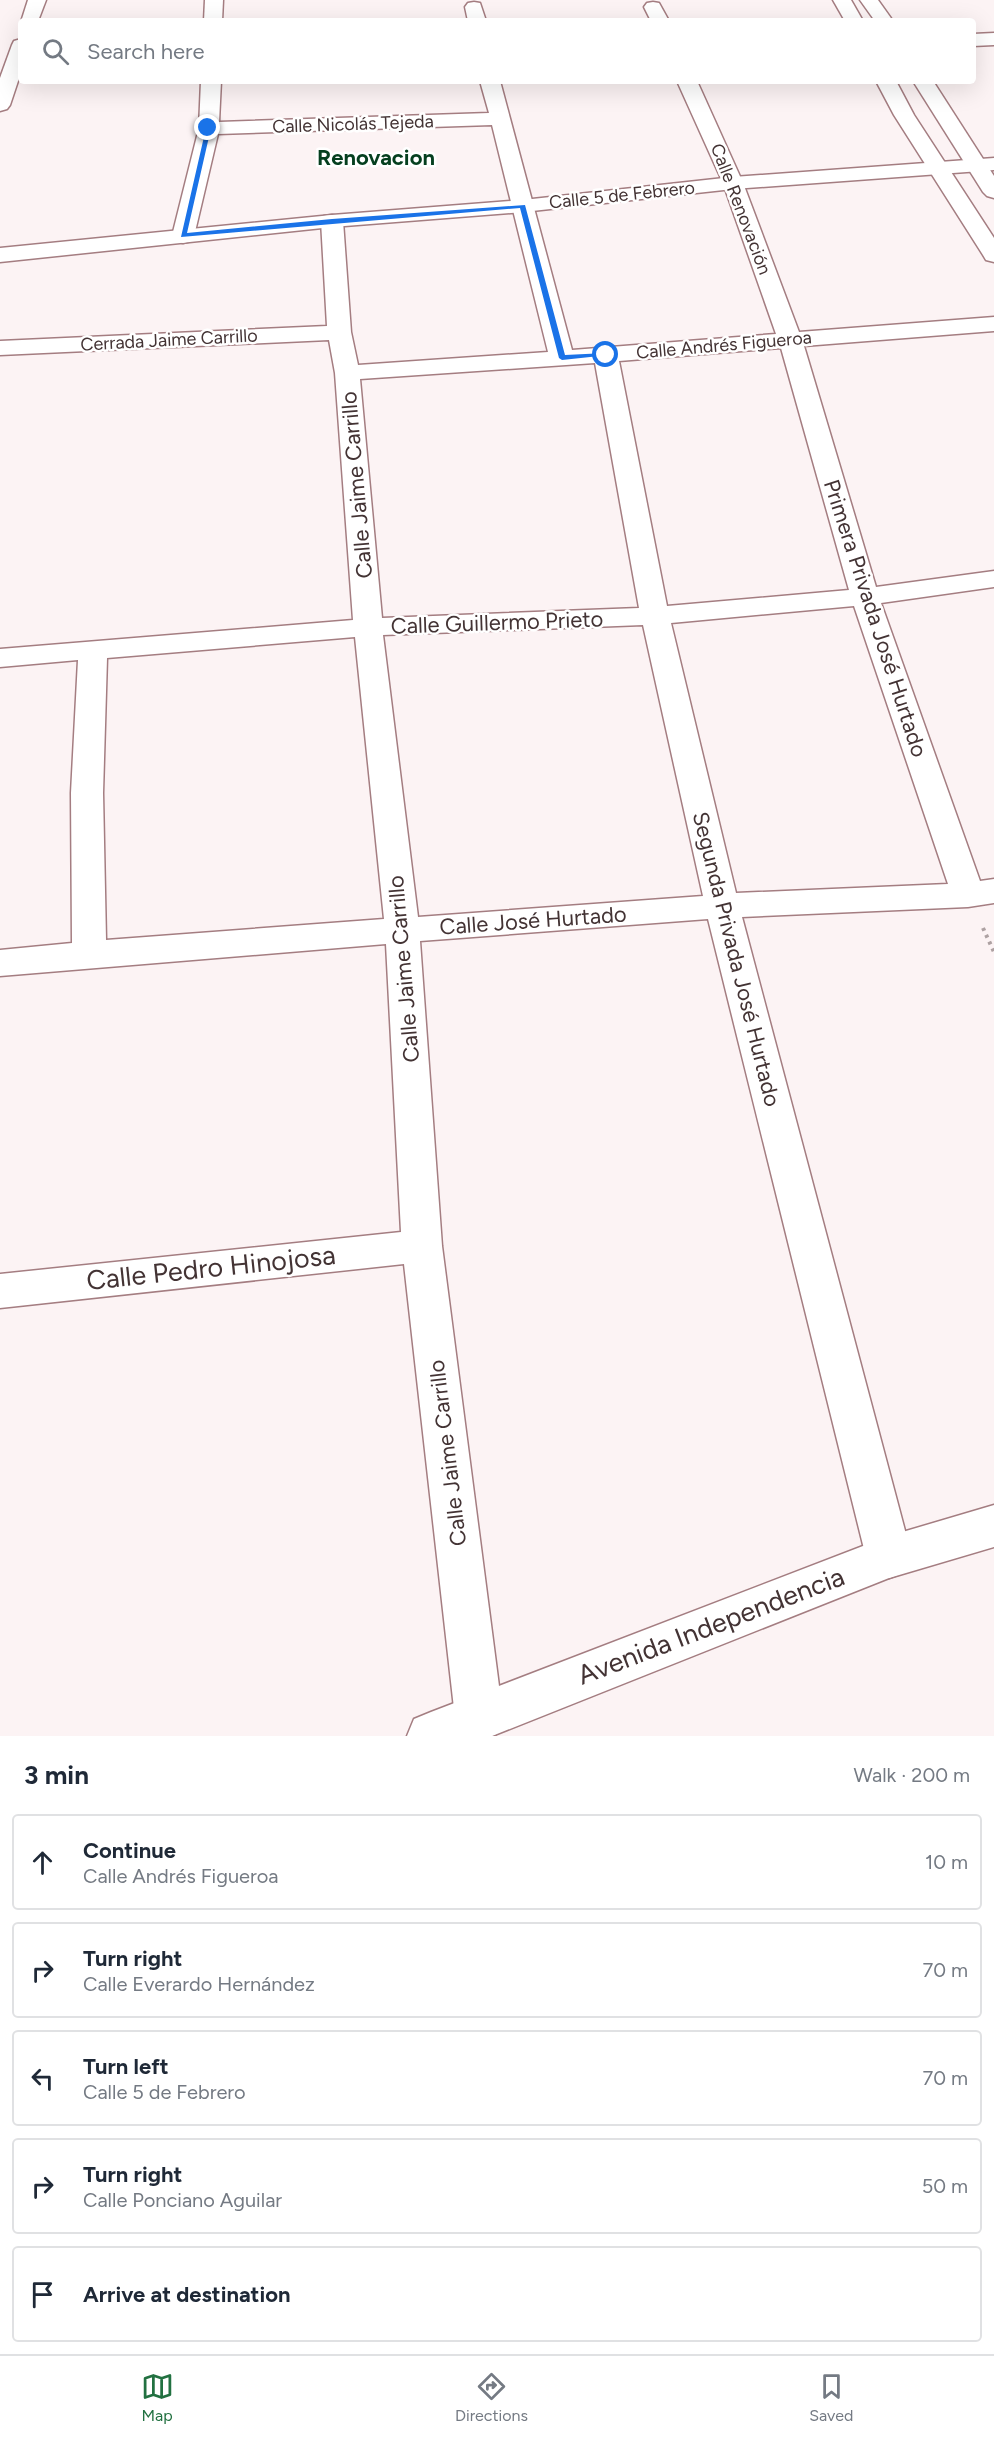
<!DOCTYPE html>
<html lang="en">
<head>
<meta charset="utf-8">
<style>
  body { margin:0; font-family:Figtree,sans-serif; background:#f6f6f7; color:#1f2937 }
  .stop { position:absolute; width:18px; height:18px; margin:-14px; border:4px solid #1a73e8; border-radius:50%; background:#fff }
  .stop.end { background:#1a73e8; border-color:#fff; box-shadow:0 2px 6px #0008 }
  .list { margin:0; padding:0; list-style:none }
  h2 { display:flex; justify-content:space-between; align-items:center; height:78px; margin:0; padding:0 24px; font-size:26px }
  h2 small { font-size:20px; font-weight:400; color:#747a83 }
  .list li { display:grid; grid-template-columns:39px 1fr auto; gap:18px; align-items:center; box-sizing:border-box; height:96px; margin:0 12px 12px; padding:0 12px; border:2px solid #e0e1e3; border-radius:6px }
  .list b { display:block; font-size:22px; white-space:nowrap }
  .list p { margin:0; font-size:20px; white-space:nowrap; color:#747a83 }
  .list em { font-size:20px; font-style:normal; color:#747a83 }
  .icon { flex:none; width:33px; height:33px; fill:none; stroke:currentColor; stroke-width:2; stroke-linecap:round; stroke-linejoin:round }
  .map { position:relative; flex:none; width:994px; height:1736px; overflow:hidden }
  .search { position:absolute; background:#fff; box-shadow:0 6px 24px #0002; left:18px; right:18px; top:18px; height:66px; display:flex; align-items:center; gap:15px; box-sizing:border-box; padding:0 21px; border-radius:6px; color:#747a83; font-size:22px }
  .sheet { height:618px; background:#fff }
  nav { display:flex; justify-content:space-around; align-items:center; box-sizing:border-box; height:84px; border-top:2px solid #e0e1e3; background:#fff; font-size:16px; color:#747a83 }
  nav a { display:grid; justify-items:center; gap:3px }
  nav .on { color:#227141 }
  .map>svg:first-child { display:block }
</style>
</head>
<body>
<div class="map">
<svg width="994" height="1736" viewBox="0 0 994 1736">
  <rect width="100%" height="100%" fill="#fcf3f4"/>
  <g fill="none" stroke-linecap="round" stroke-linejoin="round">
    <defs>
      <g id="minor">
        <polygon points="28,0 46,0 38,21 21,22"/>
        <polygon points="205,0 223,0 222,21 204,21"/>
        <polygon points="474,2 480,3 486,21 468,21 465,7 468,3"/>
        <polygon points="653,2 659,3 669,21 651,21 644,7 647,3"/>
        <polygon points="994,33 994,45 973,46 973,34"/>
        <polygon points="21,39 21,72 10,105 7,109 0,111 0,78 12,45 14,41"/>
        <path d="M201,81h20l-2,41 270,-9 -9,-32h20l72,269 204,-16 -53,-151 -46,-102h20l46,102 56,149 195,-15v14l-190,15 72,241 118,-16v16l-113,16 99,278 14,-2v24l-26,4 -226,10 170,640 -7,15 -16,6 -16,-6 -7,-15 -158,-638 -288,22 22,305 61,471 -7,17 -5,2 -29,-2 -7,-17 -51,-453 -404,44v-34l401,-42 -15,-288 -386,32v-26l72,-7 -1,-150 7,-133 -78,7v-18l353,-29 -18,-247 -6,-33 -329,15v-14l327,-15 -6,-105 3,-5 8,-1 8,1 3,5 8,111 7,33 190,-13 -56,-227 -274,9 -24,102 -3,5 -8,2 -8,-2 -3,-5 27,-108zM781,348l68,242 -182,16 -48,-245zM595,363l44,245 -257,10 -22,-239zM854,606l94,278 -212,9 -65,-270zM643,625l60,271 -285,21 -35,-282zM355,637l29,282 -278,21 -3,-147 4,-135z"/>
      </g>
      <g id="tertiary">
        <polygon points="994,158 994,170 733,189 523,212 332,227 0,262 0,248 332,215 523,200 733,177"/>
        <polygon points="994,1505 994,1547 889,1578 492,1736 407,1736 414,1719 431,1712 889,1536"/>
      </g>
      <g id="secondary">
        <polygon points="833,0 851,0 863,21 845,21"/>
        <polygon points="860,0 878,0 893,21 875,21"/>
        <polygon points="876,81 896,81 914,115 994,238 994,262 986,260 983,255 894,115"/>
        <polygon points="913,81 933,81 994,176 994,198 987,196 983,192"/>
      </g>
    </defs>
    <!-- minor casing -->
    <use href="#minor" stroke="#a47d81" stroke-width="3"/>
    <!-- tertiary casing -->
    <use href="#tertiary" stroke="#a47d81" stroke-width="3"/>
    <!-- secondary casing -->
    <use href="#secondary" stroke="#a47d81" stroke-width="3"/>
    <!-- path -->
    <polyline stroke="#ada1a2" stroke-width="4" stroke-dasharray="3 4.5" stroke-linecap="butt" points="983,928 994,952"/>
    <!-- minor -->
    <use href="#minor" fill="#fff" fill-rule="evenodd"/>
    <!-- tertiary -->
    <use href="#tertiary" fill="#fff" fill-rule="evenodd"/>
    <!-- secondary -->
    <use href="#secondary" fill="#fff" fill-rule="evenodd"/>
  </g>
  <!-- route -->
  <polygon fill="#1a73e8" points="208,126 211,128 187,233 332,219 525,205 565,355 606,353 609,355 562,360 559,358 520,208 181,237 206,128"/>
  <g text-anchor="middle" stroke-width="5" stroke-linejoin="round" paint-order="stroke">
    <!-- far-street labels -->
    <g font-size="18" fill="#433334" stroke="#fff">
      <text transform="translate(353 124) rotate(-2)" y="6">Calle Nicolás Tejeda</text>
      <text transform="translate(622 195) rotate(-6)" y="6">Calle 5 de Febrero</text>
      <text transform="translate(741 209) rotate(69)" y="6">Calle Renovación</text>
      <text transform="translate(169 340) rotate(-3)" y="6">Cerrada Jaime Carrillo</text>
      <text transform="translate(724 345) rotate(-5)" y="6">Calle Andrés Figueroa</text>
    </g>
    <!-- far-quarter labels -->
    <g font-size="22" font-weight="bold" fill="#053f1f" stroke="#fff">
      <text x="376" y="165">Renovacion</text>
    </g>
    <!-- street labels -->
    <g font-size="22" fill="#433334" stroke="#fff">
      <text transform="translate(356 485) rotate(-95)" y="8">Calle Jaime Carrillo</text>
      <text transform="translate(876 618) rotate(72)" y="8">Primera Privada José Hurtado</text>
      <text transform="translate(497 622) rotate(-2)" y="8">Calle Guillermo Prieto</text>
      <text transform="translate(533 920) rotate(-4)" y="8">Calle José Hurtado</text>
      <text transform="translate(737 959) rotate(76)" y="8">Segunda Privada José Hurtado</text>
      <text transform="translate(403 969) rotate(-95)" y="8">Calle Jaime Carrillo</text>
      <text transform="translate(447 1453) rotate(-97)" y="8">Calle Jaime Carrillo</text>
    </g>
    <!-- near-street labels -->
    <g font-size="27" fill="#433334" stroke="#fff">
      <text transform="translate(211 1268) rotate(-6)" y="9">Calle Pedro Hinojosa</text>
      <text transform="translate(711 1626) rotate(-21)" y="9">Avenida Independencia</text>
    </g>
  </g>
</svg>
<div class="stop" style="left:606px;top:355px"></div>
<div class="stop end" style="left:208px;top:128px"></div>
<div class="search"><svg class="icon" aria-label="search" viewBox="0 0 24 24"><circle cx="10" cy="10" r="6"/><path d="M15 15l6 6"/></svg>Search here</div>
</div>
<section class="sheet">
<h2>3 min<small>Walk · 200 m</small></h2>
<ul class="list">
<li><svg class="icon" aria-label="ahead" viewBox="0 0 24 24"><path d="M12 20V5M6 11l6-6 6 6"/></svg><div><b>Continue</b><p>Calle Andrés Figueroa</p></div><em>10 m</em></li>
<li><svg class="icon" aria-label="right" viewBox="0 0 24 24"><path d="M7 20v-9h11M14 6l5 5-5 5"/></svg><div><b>Turn right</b><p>Calle Everardo Hernández</p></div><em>70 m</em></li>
<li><svg class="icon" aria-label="left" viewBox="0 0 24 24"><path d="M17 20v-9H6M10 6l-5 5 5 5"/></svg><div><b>Turn left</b><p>Calle 5 de Febrero</p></div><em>70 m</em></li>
<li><svg class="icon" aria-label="right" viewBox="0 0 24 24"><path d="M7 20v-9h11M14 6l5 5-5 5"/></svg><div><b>Turn right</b><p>Calle Ponciano Aguilar</p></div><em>50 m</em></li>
<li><svg class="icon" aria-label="arrive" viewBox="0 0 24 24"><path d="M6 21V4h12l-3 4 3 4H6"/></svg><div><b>Arrive at destination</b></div></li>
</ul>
</section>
<nav>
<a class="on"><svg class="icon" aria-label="map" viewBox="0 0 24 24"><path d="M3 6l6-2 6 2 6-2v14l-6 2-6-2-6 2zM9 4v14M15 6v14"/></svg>Map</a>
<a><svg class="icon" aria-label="directions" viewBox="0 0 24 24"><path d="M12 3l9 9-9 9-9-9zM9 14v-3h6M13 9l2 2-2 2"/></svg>Directions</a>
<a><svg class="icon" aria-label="saved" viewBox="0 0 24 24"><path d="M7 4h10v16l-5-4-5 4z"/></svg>Saved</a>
</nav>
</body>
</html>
